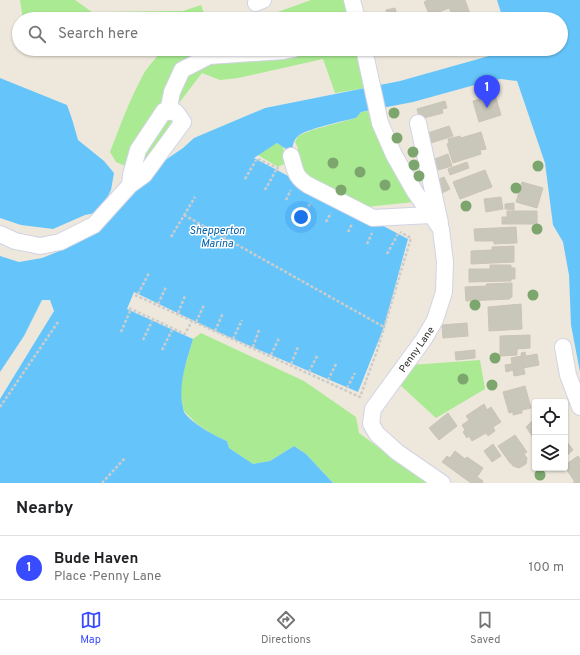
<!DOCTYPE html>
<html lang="en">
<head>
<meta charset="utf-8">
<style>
  body { margin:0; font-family:Overpass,sans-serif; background:#f2f2f2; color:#202124 }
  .controls { position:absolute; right:12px; bottom:12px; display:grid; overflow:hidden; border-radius:4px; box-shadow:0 1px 3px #0004 }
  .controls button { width:36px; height:36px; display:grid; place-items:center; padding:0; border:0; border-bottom:1px solid #e0e0e0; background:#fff; color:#202124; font:20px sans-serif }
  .you { position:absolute; left:301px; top:217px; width:14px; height:14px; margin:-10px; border:3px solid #fff; border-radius:50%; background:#1a73e8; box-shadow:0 0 0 6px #1a73e833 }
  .badge { display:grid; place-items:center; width:26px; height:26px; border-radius:50%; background:#384bff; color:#fff; font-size:13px; font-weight:700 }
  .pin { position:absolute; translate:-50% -33px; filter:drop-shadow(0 1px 2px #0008) }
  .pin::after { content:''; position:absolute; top:21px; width:14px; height:12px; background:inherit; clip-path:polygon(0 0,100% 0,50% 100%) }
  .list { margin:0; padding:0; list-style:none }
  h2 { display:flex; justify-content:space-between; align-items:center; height:52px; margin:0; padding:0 16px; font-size:17px }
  h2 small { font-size:13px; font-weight:400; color:#757577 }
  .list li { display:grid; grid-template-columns:26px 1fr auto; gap:12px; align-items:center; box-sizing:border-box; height:64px; padding:0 16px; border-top:1px solid #e0e0e0 }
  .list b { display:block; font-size:15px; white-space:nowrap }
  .list p { margin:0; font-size:13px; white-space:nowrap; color:#757577 }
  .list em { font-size:13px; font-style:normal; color:#757577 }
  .icon { flex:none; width:22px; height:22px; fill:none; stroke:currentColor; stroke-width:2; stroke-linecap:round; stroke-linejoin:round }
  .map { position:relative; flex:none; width:580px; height:483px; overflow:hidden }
  .search { position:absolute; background:#fff; box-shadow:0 1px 3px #0004; left:12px; right:12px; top:12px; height:44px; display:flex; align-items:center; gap:10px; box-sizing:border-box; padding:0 14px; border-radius:22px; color:#757577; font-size:15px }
  .sheet { height:116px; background:#fff }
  nav { display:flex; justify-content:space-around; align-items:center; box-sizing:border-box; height:56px; border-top:1px solid #e0e0e0; background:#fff; font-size:11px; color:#757577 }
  nav a { display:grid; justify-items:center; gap:2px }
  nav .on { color:#384bff }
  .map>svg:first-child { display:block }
</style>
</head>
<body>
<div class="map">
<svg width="580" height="483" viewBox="0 0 580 483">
  <rect width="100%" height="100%" fill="#eee8dc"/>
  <!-- green -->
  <g fill="#a9ea93">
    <polygon points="20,0 75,0 92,12 183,11 201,5 206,19 23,19"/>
    <polygon points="311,0 347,0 351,19 227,19 249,12 261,18"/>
    <path d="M161,49h196l8,39 -30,5 -12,-34 -85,19 -18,2 -18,-7 -23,30 -7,18 -33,51 -23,-10 -6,-10c10,-26 20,-53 33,-77 5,-10 14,-16 18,-26z"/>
    <polygon points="369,111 388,160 414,202 356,208 302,178 297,164 298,148 295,142 298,136 312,130 356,118 361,112"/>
    <polygon points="277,143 283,147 286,163 278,167 258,155"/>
    <polygon points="201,333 304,381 356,417 359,433 427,483 333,483 306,454 294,446 270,461 253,464 229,448 227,441 214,435 197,424 184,411 180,392 184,370 193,339"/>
    <polygon points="480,360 485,389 436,418 399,384 411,365"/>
  </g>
  <!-- water -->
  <g fill="#65c5fa">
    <path d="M497,0h83v372l-9,-47 -2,-50 -6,-33 -10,-17 -8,-62 -28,-82 -16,-2 -12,2 -76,21 -52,10 -5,6c-12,3 -52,11 -59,19 -4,5 -5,9 -4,15h-6l-1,-3 -9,-6 -23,15 154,81 -24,88 -26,65 -143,-61 -81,-39 -7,17 66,30c-6,21 -14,42 -11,64 1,2 1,6 2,9 7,11 31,24 43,29l2,7 24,16 17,-3 24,-15 12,8 27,29h-333v-84l54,-88 -4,-11h-8l-18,36 -24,36v-116l19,6 23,-4 25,-10 38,-23 59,-64 19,-13 11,-10 71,-30 135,-27 96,-27 6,-5h59v-30h-58z"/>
    <polygon points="0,78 67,105 72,119 78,140 104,161 114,173 111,190 100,212 85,215 53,229 21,225 0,218"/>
  </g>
  <!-- building -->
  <g fill="#c9c6ba" stroke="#cac4b5">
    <polygon points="428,0 465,0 472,19 450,19 448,13 451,12 449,8 430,16 424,2"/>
    <polygon points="395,8 398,19 389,19 386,10"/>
    <polygon points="495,95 501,115 479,122 473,101"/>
    <polygon points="445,101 447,108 442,109 443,113 420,119 417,109"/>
    <polygon points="449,126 453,136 431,143 428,133"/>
    <polygon points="481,132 486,149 480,150 481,154 453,163 447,144 449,143 448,139 460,136 461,138"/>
    <polygon points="448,154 452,166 438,170 435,159"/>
    <polygon points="467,162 469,168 450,175 448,169"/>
    <polygon points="485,170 492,187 460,199 453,182"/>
    <polygon points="444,177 450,189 440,194 434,181"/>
    <polygon points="522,182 543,188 537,208 516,202"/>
    <polygon points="501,197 503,209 486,212 484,199"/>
    <polygon points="514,203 514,210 505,209 505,204"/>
    <polygon points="507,211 537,211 537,224 502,224 502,217 507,217"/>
    <polygon points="516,227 517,243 494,244 494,241 475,241 474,229"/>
    <polygon points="514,246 514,262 471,264 471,251 492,250 492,247"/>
    <polygon points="490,265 511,265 511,268 515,268 515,279 511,279 511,281 469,282 469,269 490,269"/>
    <polygon points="512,283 512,297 509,298 510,299 466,301 465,287 487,286 486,284"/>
    <polygon points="521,304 522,329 489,331 488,307"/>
    <polygon points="467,323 468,336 443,338 442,325"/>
    <polygon points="530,335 530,348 517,349 517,355 500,356 500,336"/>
    <polygon points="475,350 475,358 456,360 455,352"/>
    <polygon points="525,352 526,356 537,354 539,365 523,368 521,353"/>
    <polygon points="521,356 525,374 514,376 513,370 506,372 505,365 512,364 511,358"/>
    <polygon points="525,386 531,408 522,410 522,413 513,415 513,412 509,413 503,392"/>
    <polygon points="484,404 487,410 491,407 501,422 493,427 495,431 488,436 486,433 472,441 469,436 467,438 463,432 465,430 462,425 469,420 466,416"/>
    <polygon points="448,413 457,426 439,440 429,428"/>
    <polygon points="534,419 535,420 535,440 526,427"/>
    <polygon points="515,435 527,452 524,454 527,458 526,464 519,468 513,466 511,463 510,463 498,446"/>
    <polygon points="565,439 573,450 565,457"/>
    <polygon points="493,444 501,456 492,462 484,451"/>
    <polygon points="455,451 465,459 467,457 483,468 477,477 483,481 482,483 471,483 442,462 447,456 450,458"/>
    <polygon points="578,456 580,459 580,483 573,483 575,482 565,467 565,465"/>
  </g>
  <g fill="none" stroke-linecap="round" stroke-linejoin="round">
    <defs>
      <g id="minor">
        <polyline points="352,0 357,19"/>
        <polyline points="256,3 263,0"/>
        <polyline points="364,49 380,123 394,155 415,192 441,229 445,262 444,292 435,320 424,339 373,409 371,424 377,434 397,452 442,483"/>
        <polyline points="168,112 172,92 182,70 209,56 283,51 294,49"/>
        <polyline points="418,123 440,223"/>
        <path d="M291,156c5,15 3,20 17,29l65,33 58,-3"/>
        <polyline points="0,234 15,241 40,246 60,242 94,225 130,185 144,175 183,122 176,112 164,111 138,150 131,175 130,185"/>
        <polyline points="563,347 568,375 580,407"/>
      </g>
    </defs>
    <!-- minor casing -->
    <use href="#minor" stroke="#d1d3e5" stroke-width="18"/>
    <!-- path -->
    <g stroke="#ccc" stroke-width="2.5" stroke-dasharray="3 2" stroke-linecap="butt">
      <polyline points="258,159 279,169"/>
      <polyline points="245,179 256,160"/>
      <polyline points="265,190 276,170"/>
      <polyline points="286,200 291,190"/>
      <polyline points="306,211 311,202"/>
      <polyline points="184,215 384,327"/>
      <polyline points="326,222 331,213"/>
      <polyline points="348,232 352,224"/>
      <polyline points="171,237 195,197"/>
      <polyline points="367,244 372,233"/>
      <polyline points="387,254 398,234"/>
      <polyline points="138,294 149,273"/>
      <polyline points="135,295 360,397 377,351 411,238 400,232"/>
      <polyline points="158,304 166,287"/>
      <polyline points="129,308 185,334 192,321"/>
      <polyline points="178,313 185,296"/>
      <polyline points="196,322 204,305"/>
      <polyline points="215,331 223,313"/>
      <polyline points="121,332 130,311"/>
      <polyline points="233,339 242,320"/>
      <polyline points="143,340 152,321"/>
      <polyline points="253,347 259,330"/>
      <polyline points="162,350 172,330"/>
      <polyline points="271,355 279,338"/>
      <polyline points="291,364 298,347"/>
      <polyline points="309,372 317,356"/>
      <polyline points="328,380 336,364"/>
      <polyline points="347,388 355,373"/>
      <polyline points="0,407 58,322"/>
      <polyline points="102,483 125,458"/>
    </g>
    <!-- minor -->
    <use href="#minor" stroke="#fff" stroke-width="16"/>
  </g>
  <!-- trees -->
  <g fill="#7ca66d">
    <circle cx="394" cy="113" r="5.5"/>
    <circle cx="397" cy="138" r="5.5"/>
    <circle cx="413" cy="152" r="5.5"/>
    <circle cx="333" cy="163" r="5.5"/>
    <circle cx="414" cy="165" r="5.5"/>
    <circle cx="538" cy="166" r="5.5"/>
    <circle cx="360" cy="172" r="5.5"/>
    <circle cx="419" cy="176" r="5.5"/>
    <circle cx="385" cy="185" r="5.5"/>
    <circle cx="516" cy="188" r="5.5"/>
    <circle cx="341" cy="190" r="5.5"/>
    <circle cx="466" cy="206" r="5.5"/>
    <circle cx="537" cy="229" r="5.5"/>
    <circle cx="533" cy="295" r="5.5"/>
    <circle cx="475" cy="305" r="5.5"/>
    <circle cx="495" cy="358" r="5.5"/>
    <circle cx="463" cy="379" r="5.5"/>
    <circle cx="492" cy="385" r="5.5"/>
    <circle cx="540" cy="475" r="5.5"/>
  </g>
  <g text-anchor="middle" stroke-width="3" stroke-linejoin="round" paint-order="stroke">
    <!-- street labels -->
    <g font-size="10" fill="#2b2b2b" stroke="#fff">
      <text transform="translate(416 349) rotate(-55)" y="4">Penny Lane</text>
    </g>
    <!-- water labels -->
    <g font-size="11" font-style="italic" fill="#0060aa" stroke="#fff">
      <text x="217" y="234">Shepperton<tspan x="217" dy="13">Marina</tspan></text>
    </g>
  </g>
</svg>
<div class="controls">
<button><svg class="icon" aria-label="locate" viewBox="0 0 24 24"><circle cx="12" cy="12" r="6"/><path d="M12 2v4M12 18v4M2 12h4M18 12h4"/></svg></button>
<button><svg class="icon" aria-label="layers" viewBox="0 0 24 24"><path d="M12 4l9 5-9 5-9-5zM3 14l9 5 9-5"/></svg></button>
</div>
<div class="you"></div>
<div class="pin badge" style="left:487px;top:108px">1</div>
<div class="search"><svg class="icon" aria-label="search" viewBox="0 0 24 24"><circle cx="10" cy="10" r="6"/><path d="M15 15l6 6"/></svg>Search here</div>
</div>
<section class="sheet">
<h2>Nearby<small></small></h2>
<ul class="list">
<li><span class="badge">1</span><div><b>Bude Haven</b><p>Place · Penny Lane</p></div><em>100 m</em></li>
</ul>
</section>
<nav>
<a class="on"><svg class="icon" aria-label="map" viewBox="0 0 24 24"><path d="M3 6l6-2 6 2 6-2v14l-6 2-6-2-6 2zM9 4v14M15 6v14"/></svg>Map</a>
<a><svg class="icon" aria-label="directions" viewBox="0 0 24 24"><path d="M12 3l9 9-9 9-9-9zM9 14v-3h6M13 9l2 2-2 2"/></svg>Directions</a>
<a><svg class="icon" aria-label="saved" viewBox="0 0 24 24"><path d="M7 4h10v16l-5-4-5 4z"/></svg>Saved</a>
</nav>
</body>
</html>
